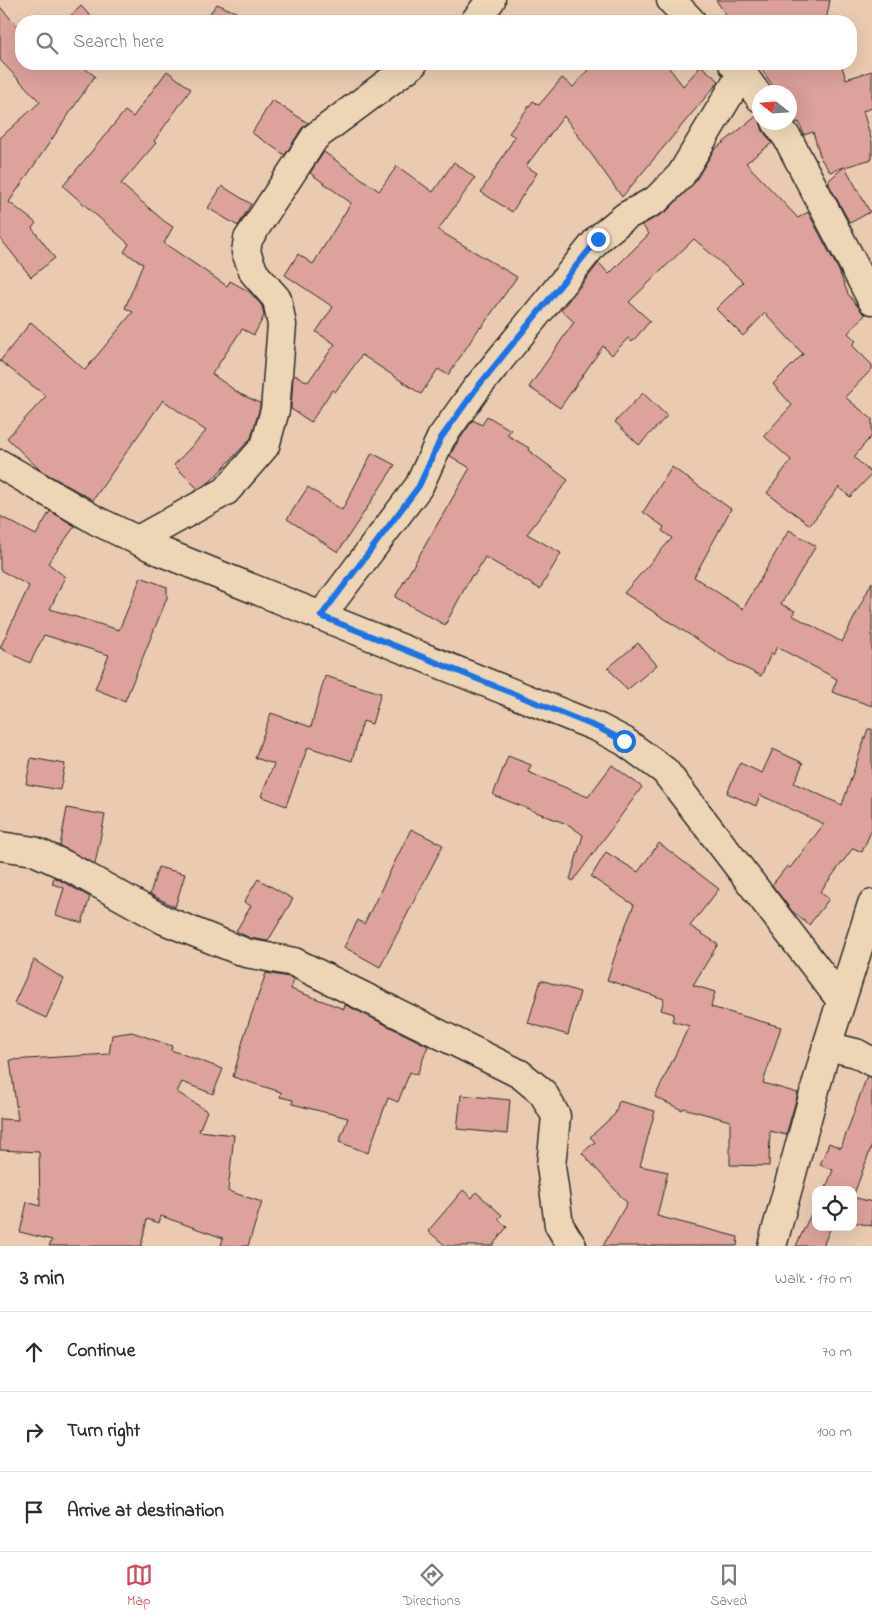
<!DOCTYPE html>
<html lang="en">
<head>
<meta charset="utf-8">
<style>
  body { margin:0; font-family:"Indie Flower",sans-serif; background:#f2f2f3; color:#2b2b33 }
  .controls { position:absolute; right:15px; bottom:15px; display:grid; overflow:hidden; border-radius:10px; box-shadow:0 5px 20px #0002 }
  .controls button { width:45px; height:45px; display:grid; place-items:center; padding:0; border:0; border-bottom:1px solid #e1e1e2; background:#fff; color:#2b2b33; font:25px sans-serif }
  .compass { position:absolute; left:752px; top:85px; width:45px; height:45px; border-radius:50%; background:#fff; box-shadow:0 5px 20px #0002; rotate:287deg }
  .stop { position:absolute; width:15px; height:15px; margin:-11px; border:4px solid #1a73e8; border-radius:50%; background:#fff }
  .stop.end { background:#1a73e8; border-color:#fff; box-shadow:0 1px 5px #0008 }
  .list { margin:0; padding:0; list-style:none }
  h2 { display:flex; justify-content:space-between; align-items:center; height:65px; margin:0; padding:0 20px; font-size:21px }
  h2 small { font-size:16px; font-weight:400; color:#7c7c81 }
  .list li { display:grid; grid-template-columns:32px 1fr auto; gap:15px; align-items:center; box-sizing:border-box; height:80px; padding:0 20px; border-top:1px solid #e1e1e2 }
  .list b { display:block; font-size:19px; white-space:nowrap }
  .list em { font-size:16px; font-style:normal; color:#7c7c81 }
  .icon { flex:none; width:28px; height:28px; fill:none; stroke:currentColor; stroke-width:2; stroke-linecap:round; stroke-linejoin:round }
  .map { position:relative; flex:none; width:872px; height:1246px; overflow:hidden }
  .search { position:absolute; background:#fff; box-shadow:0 5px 20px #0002; left:15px; right:15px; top:15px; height:55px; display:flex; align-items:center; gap:12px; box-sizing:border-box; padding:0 18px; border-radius:20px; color:#7c7c81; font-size:19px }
  .sheet { height:305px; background:#fff }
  nav { display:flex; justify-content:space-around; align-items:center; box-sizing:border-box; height:70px; border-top:1px solid #e1e1e2; background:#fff; font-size:14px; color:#7c7c81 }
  nav a { display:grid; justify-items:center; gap:2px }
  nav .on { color:#d1495b }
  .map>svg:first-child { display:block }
</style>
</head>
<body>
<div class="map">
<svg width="872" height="1246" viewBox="0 0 872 1246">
  <rect width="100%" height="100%" fill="#eacbb1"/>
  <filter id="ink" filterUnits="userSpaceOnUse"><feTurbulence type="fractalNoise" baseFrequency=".02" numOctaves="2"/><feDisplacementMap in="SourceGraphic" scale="10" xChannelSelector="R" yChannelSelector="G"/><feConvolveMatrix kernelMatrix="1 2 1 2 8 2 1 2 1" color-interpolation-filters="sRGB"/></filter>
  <g filter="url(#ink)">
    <!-- building -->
    <g fill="#dca29b" stroke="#2b2b2b">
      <polygon points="716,0 830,0 826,21 730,21"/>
      <polygon points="217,4 256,21 204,21"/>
      <polygon points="81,6 95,21 65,21"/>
      <polygon points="0,7 21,30 21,64 79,64 95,76 9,202 36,223 32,228 55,258 31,277 0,238 0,138 40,102 0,60"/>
      <polygon points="593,64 666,64 683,86 701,66 719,81 622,197 564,116 526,166 537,173 512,212 481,192 515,137 509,133 533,101 539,105 562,78 573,87"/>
      <polygon points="758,64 841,64 846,79 872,71 872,108 863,111 872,142 872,159 845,167 870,212 850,223 829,185 829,180 844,167 830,172 821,159 813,132 804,135 799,122 797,123 790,111 790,92 777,92"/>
      <polygon points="167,71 191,89 154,141 156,143 121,184 164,221 173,227 164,243 227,286 230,281 250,292 262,306 264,316 254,335 242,329 212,374 240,394 260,403 260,407 251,438 211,481 198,489 174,465 206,431 163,400 93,500 40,470 7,438 46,396 0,361 31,322 85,370 133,312 125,308 143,264 124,252 129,244 63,186 125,111 133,117"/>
      <polygon points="272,100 308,123 302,128 285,155 252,133"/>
      <polygon points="758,115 763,131 772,143 746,163 798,218 808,212 839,271 848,294 863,313 866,314 848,333 856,341 852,345 872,365 872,369 845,397 872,419 872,435 854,457 872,474 850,497 839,487 810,525 767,493 791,460 764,436 792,405 773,384 803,354 765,313 743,336 716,309 743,282 694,239 629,302 650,321 632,342 628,338 612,355 603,346 560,408 529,387 574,322 561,310 599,263 609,274 649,234 642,225 667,211 694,183 714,150"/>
      <polygon points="324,152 379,191 397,166 433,192 454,162 475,178 438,230 517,277 481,328 480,327 448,375 438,369 421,394 362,355 335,392 332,390 311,422 291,409 293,378 295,375 308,382 335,344 316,332 333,307 285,275 298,254 313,264 351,203 310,173"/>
      <polygon points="222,186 251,204 238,226 208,208"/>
      <polygon points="643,393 667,416 639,445 615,422"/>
      <polygon points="487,416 511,430 507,435 529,448 528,450 568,480 527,534 561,553 540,589 485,557 474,576 472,575 445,625 395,597 470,468 450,456 455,446 473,420 482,425"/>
      <polygon points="372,453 395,465 338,552 287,519 308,487 342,510"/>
      <polygon points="672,467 731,509 694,577 743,609 789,530 816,546 781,604 795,611 792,615 842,642 872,582 872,706 832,692 837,679 777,647 773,655 771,654 761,676 729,660 624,593 672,538 662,531 664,527 643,512"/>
      <polygon points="50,511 75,526 48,563 65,577 50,609 119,630 141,577 167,587 167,598 125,701 95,689 109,655 44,635 30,663 0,648 29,586 0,570 0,516 36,535"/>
      <polygon points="638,643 657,665 627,690 608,668"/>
      <polygon points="325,676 381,693 372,724 363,721 352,761 308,747 286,806 261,796 274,764 255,758 271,713 311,727"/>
      <polygon points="868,729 872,729 872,829 862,852 853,848 820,892 829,899 809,925 792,911 772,885 787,866 790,868 824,824 760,795 756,806 727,793 740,763 762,773 773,749 803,763 794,783 842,805"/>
      <polygon points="508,756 531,765 528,772 588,797 612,765 642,787 573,881 570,879 583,835 569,825 493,795"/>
      <polygon points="31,758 65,764 60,790 26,784"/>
      <polygon points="67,808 105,815 95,864 60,846"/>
      <polygon points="411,829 443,845 380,967 344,947 358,920 364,924"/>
      <polygon points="659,843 719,889 690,926 718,944 693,985 715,992 711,1007 781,1027 763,1083 798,1093 786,1135 770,1131 769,1166 730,1165 730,1121 683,1108 682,1110 655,1097 689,1026 672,1021 674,1014 661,1010 664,999 607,980 621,937 634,905 591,877 606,852 638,872"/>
      <polygon points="158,867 185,874 175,907 150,894"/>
      <polygon points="54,877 90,897 82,923 56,915 64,888 52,884"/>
      <polygon points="258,879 293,899 268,941 250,938 236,931 251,906 244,902"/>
      <polygon points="34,960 64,979 46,1018 14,1003"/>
      <polygon points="266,973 289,977 294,979 291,989 344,1009 345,1005 348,1006 428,1046 417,1075 410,1072 398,1102 388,1098 368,1153 339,1142 348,1118 292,1104 293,1100 280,1097 281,1092 233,1077 245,1033"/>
      <polygon points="541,980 580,992 568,1035 528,1023"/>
      <polygon points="132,1032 172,1046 171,1050 223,1069 213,1094 182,1082 177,1092 207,1111 199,1131 234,1135 228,1191 262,1202 248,1246 221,1246 223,1238 161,1216 159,1223 147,1219 141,1246 49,1246 52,1240 20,1232 27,1202 40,1206 39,1152 0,1150 0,1119 18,1120 10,1060 109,1054 112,1035"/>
      <polygon points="867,1076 872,1078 872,1145 853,1197 872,1202 872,1226 853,1222 853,1190 825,1190 833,1170 820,1165 829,1143 841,1148"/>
      <polygon points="461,1095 510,1100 507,1134 457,1129"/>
      <polygon points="619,1101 655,1111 640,1166 668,1172 657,1216 738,1237 737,1246 603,1246 627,1203 582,1153 595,1142 590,1137 615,1114"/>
      <polygon points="463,1190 472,1198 476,1192 502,1215 498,1219 507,1227 492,1246 446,1246 428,1231"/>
      <polygon points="811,1214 816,1216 816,1227 831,1227 823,1246 796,1246"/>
    </g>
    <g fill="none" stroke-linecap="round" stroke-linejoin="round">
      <defs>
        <g id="minor">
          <polyline points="671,0 691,21"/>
          <polyline points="475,21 491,0"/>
          <polyline points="733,64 742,73 760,98"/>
          <polyline points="776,122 788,139 872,300"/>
          <polyline points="0,464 97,521 162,552 599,728 624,741 665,771 840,999"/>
          <polyline points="138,540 226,491 265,446 275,410 282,325 277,299 254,273 246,252 248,239 315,137 413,64"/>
          <polyline points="321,616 419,486 441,438 476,389 598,239 626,216 656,200 681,175 742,73"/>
          <polyline points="0,846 34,851 65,865 164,920 246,953 294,962 520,1074 543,1093 556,1116 551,1166 559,1225 572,1246"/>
          <polyline points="827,1046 856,1053 872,1062"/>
          <polyline points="772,1246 827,1046 872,904"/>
        </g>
      </defs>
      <!-- minor casing -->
      <use href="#minor" stroke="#2b2b2b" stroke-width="31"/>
      <!-- minor -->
      <use href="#minor" stroke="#eed5b6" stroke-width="28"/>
    </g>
  </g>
  <g fill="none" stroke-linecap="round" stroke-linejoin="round" filter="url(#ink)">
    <!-- route -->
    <polyline stroke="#1a73e8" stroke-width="6" points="598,239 476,389 441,438 419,486 321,616 599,728 624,741"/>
  </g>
</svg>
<div class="controls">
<button><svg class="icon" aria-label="locate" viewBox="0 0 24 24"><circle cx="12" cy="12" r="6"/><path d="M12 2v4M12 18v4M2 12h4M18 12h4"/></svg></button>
</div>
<svg class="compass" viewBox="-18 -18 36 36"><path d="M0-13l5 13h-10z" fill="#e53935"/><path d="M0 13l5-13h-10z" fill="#7c7c81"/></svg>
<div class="stop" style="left:624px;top:741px"></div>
<div class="stop end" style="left:598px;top:239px"></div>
<div class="search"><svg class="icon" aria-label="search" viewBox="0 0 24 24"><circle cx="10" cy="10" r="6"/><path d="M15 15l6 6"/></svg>Search here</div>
</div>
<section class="sheet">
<h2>3 min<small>Walk · 170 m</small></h2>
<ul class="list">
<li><svg class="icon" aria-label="ahead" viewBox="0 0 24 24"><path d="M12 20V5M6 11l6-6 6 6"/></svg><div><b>Continue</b></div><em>70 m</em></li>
<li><svg class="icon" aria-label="right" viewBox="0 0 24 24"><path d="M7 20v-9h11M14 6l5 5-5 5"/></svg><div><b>Turn right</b></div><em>100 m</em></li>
<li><svg class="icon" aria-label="arrive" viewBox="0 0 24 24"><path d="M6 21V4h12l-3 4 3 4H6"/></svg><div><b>Arrive at destination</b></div></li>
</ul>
</section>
<nav>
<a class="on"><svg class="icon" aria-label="map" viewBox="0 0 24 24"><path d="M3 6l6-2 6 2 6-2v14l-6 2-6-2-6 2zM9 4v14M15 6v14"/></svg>Map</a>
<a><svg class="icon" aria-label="directions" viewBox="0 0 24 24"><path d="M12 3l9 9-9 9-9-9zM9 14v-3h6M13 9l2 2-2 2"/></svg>Directions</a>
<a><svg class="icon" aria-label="saved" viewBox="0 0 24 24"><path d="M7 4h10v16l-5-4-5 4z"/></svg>Saved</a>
</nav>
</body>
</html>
